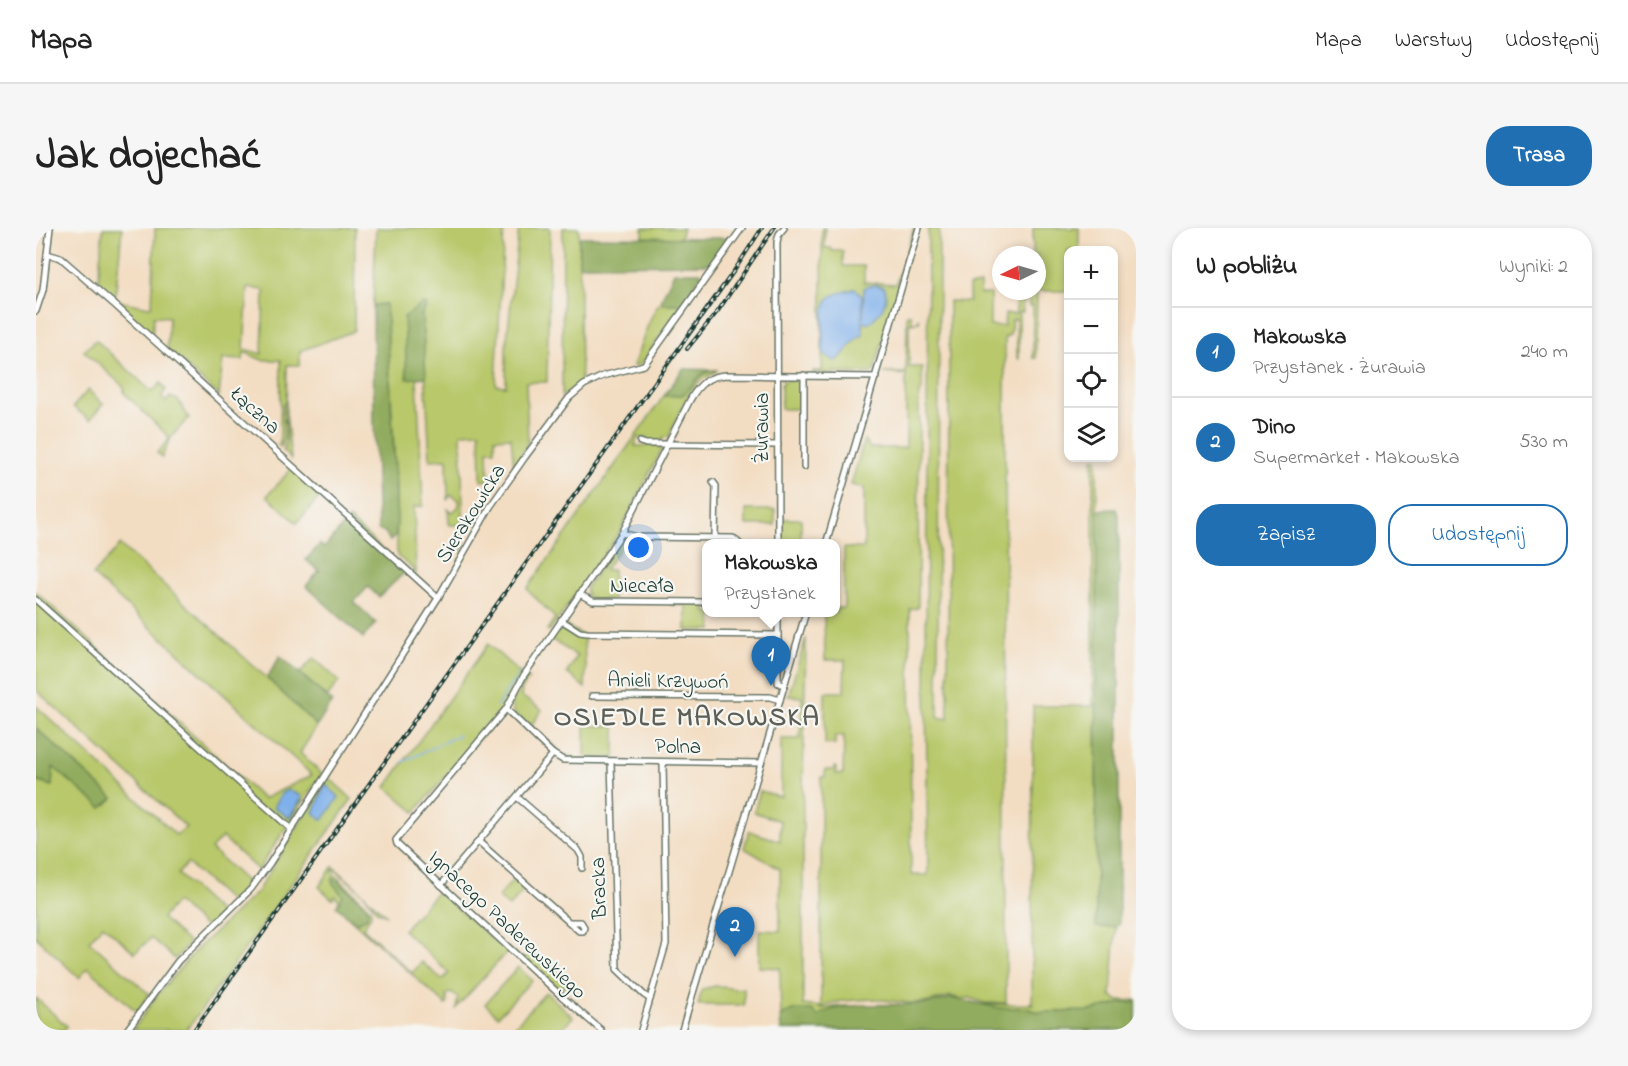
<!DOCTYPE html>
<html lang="pl">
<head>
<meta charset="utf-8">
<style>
  body { margin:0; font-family:"Indie Flower",sans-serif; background:#f6f6f6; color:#222 }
  .controls { position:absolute; right:18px; top:18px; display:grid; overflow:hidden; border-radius:12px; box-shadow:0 3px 9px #0003 }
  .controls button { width:54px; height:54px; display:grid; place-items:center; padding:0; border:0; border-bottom:2px solid #e0e0e0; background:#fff; color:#222; font:30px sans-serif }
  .compass { position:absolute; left:956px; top:18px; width:54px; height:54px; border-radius:50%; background:#fff; box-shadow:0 3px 9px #0003; rotate:265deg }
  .you { position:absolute; left:603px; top:320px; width:21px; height:21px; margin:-15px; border:4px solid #fff; border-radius:50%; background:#1a73e8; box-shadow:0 0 0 9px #1a73e833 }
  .badge { display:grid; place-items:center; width:39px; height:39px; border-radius:50%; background:#1f6fb2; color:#fff; font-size:20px; font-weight:700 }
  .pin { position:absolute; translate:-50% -50px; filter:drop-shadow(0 2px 3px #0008) }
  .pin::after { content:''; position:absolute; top:32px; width:21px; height:18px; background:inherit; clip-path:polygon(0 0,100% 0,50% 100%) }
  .popup { position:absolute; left:666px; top:311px; width:138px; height:78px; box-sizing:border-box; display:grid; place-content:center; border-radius:12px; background:#fff; filter:drop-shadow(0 2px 4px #0005); font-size:20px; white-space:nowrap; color:#767676 }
  .popup b { font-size:22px; color:#222 }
  .popup::after { content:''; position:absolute; left:50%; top:100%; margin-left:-12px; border:12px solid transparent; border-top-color:#fff }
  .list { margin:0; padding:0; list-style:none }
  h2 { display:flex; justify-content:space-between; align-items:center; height:78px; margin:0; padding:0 24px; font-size:26px }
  h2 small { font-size:20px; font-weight:400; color:#767676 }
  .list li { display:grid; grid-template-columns:39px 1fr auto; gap:18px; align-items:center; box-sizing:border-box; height:90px; padding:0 24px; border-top:2px solid #e0e0e0 }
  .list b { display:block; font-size:22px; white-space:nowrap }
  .list p { margin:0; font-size:20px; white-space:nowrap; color:#767676 }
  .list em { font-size:20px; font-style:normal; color:#767676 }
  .actions { display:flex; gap:12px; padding:18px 24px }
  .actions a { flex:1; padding:14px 0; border:2px solid #1f6fb2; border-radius:24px; text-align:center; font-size:21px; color:#1f6fb2 }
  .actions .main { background:#1f6fb2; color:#fff }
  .icon { flex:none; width:33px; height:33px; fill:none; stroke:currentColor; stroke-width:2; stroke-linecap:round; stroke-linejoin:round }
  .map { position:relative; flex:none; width:1100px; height:802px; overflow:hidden; border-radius:24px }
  header { display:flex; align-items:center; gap:36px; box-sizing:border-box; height:84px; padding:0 30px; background:#fff; border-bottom:2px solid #e0e0e0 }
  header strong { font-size:28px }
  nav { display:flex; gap:33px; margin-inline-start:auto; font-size:21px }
  .intro { display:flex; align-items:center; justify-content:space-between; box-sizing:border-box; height:144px; padding:0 36px }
  h1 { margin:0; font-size:42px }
  .button { padding:15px 27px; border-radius:24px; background:#1f6fb2; color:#fff; font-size:21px; font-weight:700 }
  main { display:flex; gap:36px; padding:0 36px }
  aside { flex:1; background:#fff; border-radius:24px; box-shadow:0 3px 9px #0003 }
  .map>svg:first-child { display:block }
</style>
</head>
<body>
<header>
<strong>Mapa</strong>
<nav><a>Mapa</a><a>Warstwy</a><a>Udostępnij</a></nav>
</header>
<div class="intro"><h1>Jak dojechać</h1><a class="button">Trasa</a></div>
<main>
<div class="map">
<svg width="1100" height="802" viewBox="0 0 1100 802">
  <rect width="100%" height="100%" fill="#f6f6f2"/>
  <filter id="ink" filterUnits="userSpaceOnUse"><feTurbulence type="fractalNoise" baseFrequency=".0167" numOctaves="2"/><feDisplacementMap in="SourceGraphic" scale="12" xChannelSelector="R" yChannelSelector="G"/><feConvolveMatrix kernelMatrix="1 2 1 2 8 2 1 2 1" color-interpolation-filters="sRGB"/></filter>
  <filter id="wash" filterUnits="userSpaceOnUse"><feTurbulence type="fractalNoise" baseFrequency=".008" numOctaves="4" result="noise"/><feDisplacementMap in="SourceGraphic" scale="24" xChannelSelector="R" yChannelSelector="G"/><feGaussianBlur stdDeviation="1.35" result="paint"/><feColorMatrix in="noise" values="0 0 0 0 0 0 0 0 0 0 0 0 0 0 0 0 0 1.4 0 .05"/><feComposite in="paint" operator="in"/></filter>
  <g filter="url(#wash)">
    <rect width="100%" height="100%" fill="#f3ddc2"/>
    <!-- green -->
    <g fill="#b8c86a" stroke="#6c824f" stroke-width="1.5" fill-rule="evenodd">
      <path d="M67,0h19l-7,72 34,7 3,-1 3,-78h200l-1,103 -54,20v14h-13l-1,47 5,47 -8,-8 3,-9 -1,-40 -2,3 1,35 -3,7 -3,-2 2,-2 1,-83h-19l-18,-8 -1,8 -20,-1 -4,37 -52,-47 2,-32 -15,-1 -2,19 -54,-50zM212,60l16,2 -2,64 -18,-5z"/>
      <polygon points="340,0 468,0 460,157 470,158 470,120 483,0 514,0 511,154 490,154 492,214 478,239 475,209 459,210 459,222 452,222 453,253 445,252 444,204 425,205 428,320 426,323 424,297 413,297 412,280 413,283 417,284 423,278 423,272 415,267 412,271 411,231 394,232 386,86 389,81 386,76 371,150 381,150 387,278 378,279 380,346 373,337 361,328 360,257 350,76 337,77"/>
      <polygon points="527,0 543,0 545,155 526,169"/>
      <polygon points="607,0 647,0 644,10 607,9"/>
      <polygon points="786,0 789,0 789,20 795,20 796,23 807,23 807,38 828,38 828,54 860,56 878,0 880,0 838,143 835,145 777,145 777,143 786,143"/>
      <polygon points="892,0 903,0 902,490 912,490 913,73 933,74 933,58 944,56 944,66 954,66 954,98 968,98 969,86 980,86 980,63 1001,63 1000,130 997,130 997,78 993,78 993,67 989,67 989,74 986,75 987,84 983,84 983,131 981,130 980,91 976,92 974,107 969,109 970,775 948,775 934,770 923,771 915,768 893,774 874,775 837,771 808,773 795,775 783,781 804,778 999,776 994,775 996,773 997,478 1057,478 1057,230 1061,230 1060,699 1080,699 1075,768 1083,773 1100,772 1100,802 745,802 744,740 723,739 723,702 744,703 744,641 708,620 713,603 744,613 744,593 718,584 724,563 745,569 745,511 764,511 766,469 752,468 770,410 767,558 767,777 785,779 785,549 789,549 789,542 797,542 798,539 800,539 800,546 807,546 808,508 799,508 799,516 789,516 789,464 808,464 809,432 789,432 788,385 800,384 800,380 808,380 808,320 828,320 828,260 815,257 828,212 834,220 870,220 870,147 848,145 870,145 871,87 875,87 876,94 881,94 883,90 883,94 873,95 873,139 886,139 886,163 883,164 882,380 874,381 875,647 892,647 890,455"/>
      <polygon points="997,0 1043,0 1043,22 1032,22 1032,66 1032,63 1001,63 1001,27 997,27"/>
      <polygon points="622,76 646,76 607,133 603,138 597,138 613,94"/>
      <polygon points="60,112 116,164 125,155 130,162 125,169 130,174 134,169 142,172 153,190 136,208 126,229 121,225 134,210 88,165 88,159 48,123"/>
      <path d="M681,142c-4,6 -13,7 -19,13 -14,14 -21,38 -30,55l-4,-1 -2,4 -14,1 -2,-4h-9l-2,8 24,-1 3,4 -43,84 -69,98 -3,-1 8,-12 -28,-29 137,-193 18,-1c15,-11 14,-22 35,-25z"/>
      <polygon points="749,152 760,152 764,157 764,181 745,181 745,157"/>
      <polygon points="52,162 67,176 54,192 37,179"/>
      <polygon points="256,240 285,267 261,295 231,268"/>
      <rect x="710" y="282" width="29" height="15"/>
      <polygon points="746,291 765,291 765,315 745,315"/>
      <polygon points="588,310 588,315 568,342 577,342 577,372 563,372 551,369 550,360 583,313"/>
      <polygon points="84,317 231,450 281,498 264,525 286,546 222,642 186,609 175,621 212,655 196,675 151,635 142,646 185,686 169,699 140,674 126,690 153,715 139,731 115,710 99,725 67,697 53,713 113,766 101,784 52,740 43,750 0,709 0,553 16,558 17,538 66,580 77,570 0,500 0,478 140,607 150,599 0,462 0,364 227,571 276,547 57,347"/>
      <polygon points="635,375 670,375 670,384 676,385 676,402 650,402 650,377 635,377"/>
      <polygon points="527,396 548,408 549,436 550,437 549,460 531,445 541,428 518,413 514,412"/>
      <polygon points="452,416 486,447 465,485 461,485 460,491 379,584 350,559"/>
      <polygon points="278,430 303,453 291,470 264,445"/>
      <polygon points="489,449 493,451 486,461 485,468 506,482 495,498 529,528 538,529 538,531 526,529 520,525 477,484 475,476"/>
      <polygon points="549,498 579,498 579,530 554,530 549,528"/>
      <polygon points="292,549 316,571 164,784 150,802 97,802 121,767 160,722 221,664"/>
      <polygon points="297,638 348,685 351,687 341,683 329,667 298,641 296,644 335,681 335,687 327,700 376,745 386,734 406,752 413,745 367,702 402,663 471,724 420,780 422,770 416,765 410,767 412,775 410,777 300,678 304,673 299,668 296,671 283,659"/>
      <polygon points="479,650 490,660 473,679 462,669"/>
      <polygon points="496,722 529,751 526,755 530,758 523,764 488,731"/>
      <polygon points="482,739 496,752 462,788 449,776"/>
      <polygon points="680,758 699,761 708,760 708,777 662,777 666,761"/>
      <polygon points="510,764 537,789 524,802 478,802 476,801"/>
      <polygon points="0,770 31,798 28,802 0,802"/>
    </g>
    <!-- forest -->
    <g fill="#92ac5e" stroke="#587449" stroke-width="1.5">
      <polygon points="543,9 694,10 676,36 543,37"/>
      <polygon points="638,44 664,44 666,46 646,76 627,76 625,72"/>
      <polygon points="350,76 361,292 360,307 354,313 349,304 344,303 342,301 338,193 337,77"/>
      <polygon points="386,76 391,77 386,86 390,149 371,151 368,89"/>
      <path d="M647,141l34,1c-22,2 -20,15 -35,25l-18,1z"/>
      <polygon points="1080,281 1083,290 1083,694 1080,699 1060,699 1061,282"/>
      <polygon points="313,291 370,343 343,369 332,359 318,374 340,395 327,410 270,358 283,343 270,332 284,316 288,320"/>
      <polygon points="244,428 296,474 281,498 231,450"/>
      <polygon points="0,500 77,570 66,580 17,539 16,558 0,553"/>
      <polygon points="297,650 300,651 330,678 332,682 331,689 320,695 300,678 307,668 296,654"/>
      <path d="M915,770l49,10h26l13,4 50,-1 33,-8 14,-1v28h-355l-1,-13 12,-7h20l6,7c16,-17 81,-11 105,-13 10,0 19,-4 28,-6z"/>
    </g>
    <!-- water -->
    <g fill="#80b0eb" stroke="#507690" stroke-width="1.5">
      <path d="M840,57l8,2c6,14 -4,27 -15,36l-6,-1v13l-6,3 -19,22 -3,1 -10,-5 -2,-5c0,-13 -3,-49 9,-55 7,-4 16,-4 23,-8l7,8 1,24 1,-32 4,-2z"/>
      <polygon points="289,556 303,569 287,592 278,585"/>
      <polygon points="252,562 265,568 265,572 253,590 238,579 246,565"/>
    </g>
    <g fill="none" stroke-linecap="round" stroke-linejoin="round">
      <!-- stream -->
      <g stroke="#80b0eb" stroke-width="1.5">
        <polyline points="461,478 483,445"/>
        <polyline points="367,534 423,507"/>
      </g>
    </g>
  </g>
  <g filter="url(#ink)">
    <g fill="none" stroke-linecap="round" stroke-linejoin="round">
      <defs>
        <g id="minor">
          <polyline points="11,26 25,30 80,78 402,370"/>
          <polyline points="0,83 7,62 14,0"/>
          <polyline points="768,147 768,239"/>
          <polyline points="604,214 610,216 631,216 742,217"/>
          <polyline points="677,254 680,258 679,309"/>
          <polyline points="586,305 601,309 697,310 704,316"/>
          <polyline points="742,316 741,14 743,6 748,0"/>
          <polyline points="790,316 883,0"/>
          <polyline points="543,366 557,373 670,374"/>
          <polyline points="0,372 255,601"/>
          <polyline points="742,384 742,455 748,457"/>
          <polyline points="525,392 544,404 551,405 742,407"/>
          <polyline points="556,468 734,469 744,472"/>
          <polyline points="470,481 517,526 527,532 725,535"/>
          <polyline points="575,534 581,741 608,767 614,771"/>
          <polyline points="481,569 542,622 546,629 546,640"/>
          <polyline points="442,613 543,703 547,703 548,699 545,694 533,694"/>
          <polyline points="405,657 517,526"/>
          <polyline points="91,802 142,733 215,661 234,635 402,370 454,279 489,229 533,170 548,157 567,148 608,137 706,0"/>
          <path d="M565,802l-42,-36 -162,-150 -1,-4 110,-131 18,-34 98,-142 68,-133c9,-16 18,-24 36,-25l150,2"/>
          <polyline points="605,802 630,716 627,534"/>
          <polyline points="646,802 770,384"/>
        </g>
      </defs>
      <!-- minor casing -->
      <use href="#minor" stroke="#697566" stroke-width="8"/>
      <!-- minor -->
      <use href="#minor" stroke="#fff" stroke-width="5"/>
      <defs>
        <g id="rail">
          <polyline points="651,121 682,83 738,0"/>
          <polyline points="158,802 700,40 726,0"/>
        </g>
      </defs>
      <!-- rail casing -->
      <use href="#rail" stroke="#1f3d34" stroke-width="4"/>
      <!-- rail -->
      <use href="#rail" stroke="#f6f6f2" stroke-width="1.5" stroke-dasharray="4.5" stroke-linecap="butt"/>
    </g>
  </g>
  <g text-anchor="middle" stroke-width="4.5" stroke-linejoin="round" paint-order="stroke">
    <!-- street labels -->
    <g font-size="21" fill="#1f3d34" stroke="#f6f6f2">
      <text transform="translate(220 182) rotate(42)" y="7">Łączna</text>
      <text transform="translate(725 200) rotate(-90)" y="7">Żurawia</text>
      <text transform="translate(434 285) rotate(-58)" y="7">Sierakowicka</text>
      <text x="606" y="364">Niecała</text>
      <text transform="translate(632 452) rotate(1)" y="7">Anieli Krzywoń</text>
      <text x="642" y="525">Polna</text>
      <text transform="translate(562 660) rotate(-92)" y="7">Bracka</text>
      <text transform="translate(472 696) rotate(43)" y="7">Ignacego Paderewskiego</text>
    </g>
    <!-- district labels -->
    <g font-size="27" font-weight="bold" letter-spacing="1.5" fill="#5d5e56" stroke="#f6f6f2">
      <text x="651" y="497">OSIEDLE MAKOWSKA</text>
    </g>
  </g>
</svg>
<div class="controls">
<button>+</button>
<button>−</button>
<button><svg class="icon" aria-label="locate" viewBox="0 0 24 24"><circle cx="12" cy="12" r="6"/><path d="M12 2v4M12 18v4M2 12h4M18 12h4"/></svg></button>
<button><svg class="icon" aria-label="layers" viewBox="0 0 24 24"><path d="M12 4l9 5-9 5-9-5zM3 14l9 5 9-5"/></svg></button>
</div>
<svg class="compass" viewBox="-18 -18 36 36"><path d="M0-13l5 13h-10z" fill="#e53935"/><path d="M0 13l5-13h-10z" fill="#767676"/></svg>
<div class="you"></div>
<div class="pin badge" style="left:735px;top:458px">1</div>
<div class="popup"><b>Makowska</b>Przystanek</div>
<div class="pin badge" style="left:699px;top:729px">2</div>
</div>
<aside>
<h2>W pobliżu<small>Wyniki: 2</small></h2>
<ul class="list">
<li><span class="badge">1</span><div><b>Makowska</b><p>Przystanek · Żurawia</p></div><em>240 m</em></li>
<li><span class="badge">2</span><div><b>Dino</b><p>Supermarket · Makowska</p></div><em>530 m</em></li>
</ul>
<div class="actions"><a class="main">Zapisz</a><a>Udostępnij</a></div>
</aside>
</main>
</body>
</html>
